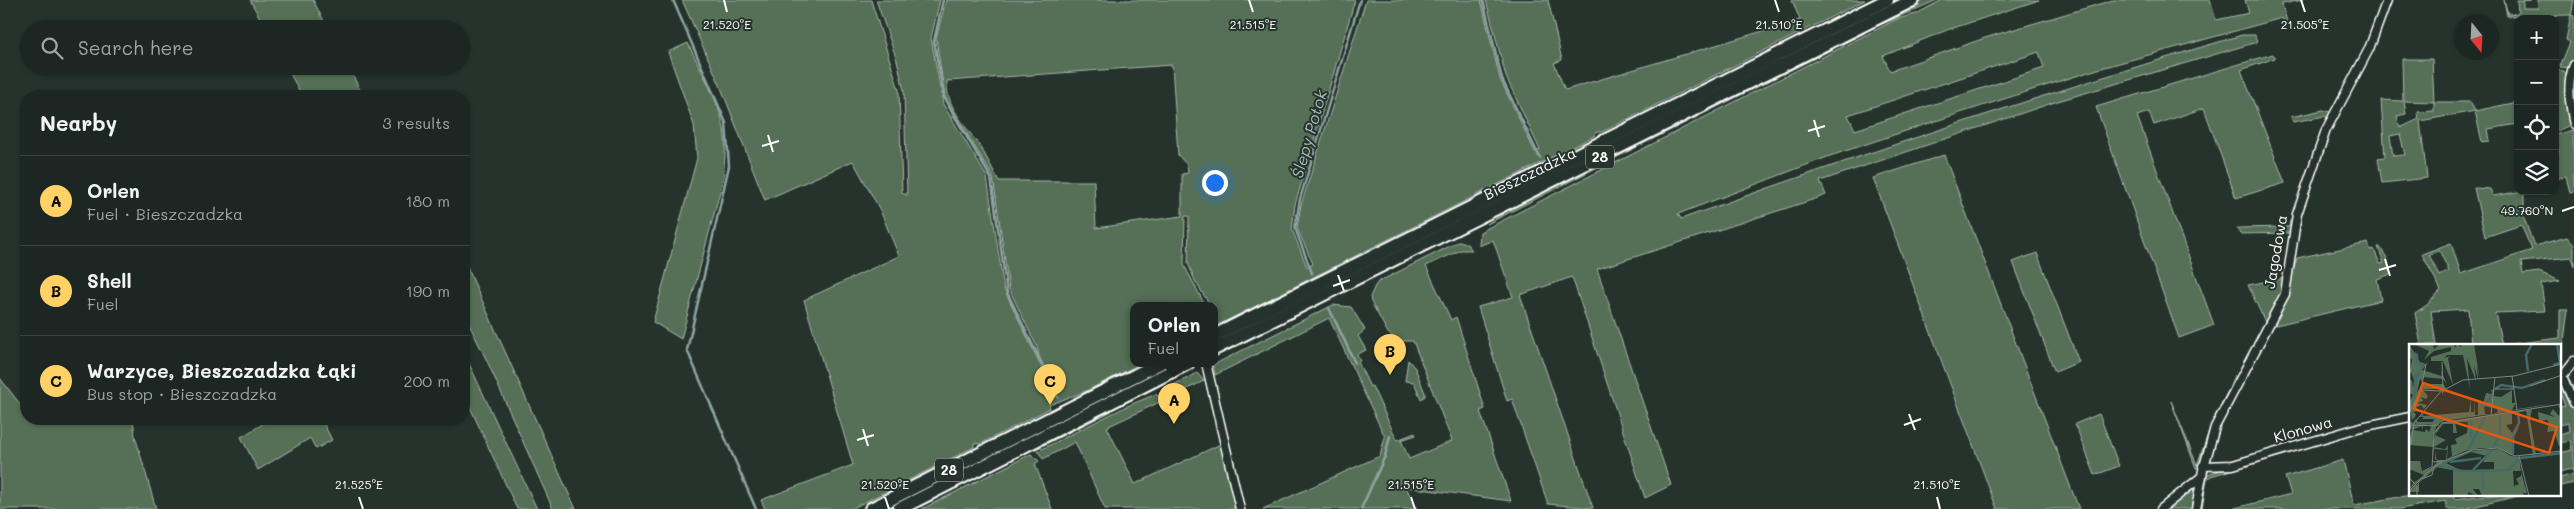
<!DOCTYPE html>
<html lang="en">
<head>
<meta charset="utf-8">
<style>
  body { margin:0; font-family:Mali,sans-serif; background:#252e2a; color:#f1f3f6 }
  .controls { position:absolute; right:15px; top:15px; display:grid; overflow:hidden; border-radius:10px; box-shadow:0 1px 4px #0004 }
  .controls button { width:45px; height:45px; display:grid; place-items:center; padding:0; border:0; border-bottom:1px solid #3a4340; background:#1c2622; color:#f1f3f6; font:25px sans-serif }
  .compass { position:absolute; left:2454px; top:15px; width:45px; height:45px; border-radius:50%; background:#1c2622; box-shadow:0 1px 4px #0004; rotate:162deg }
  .you { position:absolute; left:1214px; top:182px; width:18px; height:18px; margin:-12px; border:4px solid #fff; border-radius:50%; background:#1a73e8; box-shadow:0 0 0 8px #1a73e833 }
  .badge { display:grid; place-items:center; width:32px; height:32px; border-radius:50%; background:#ffd166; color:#111; font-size:16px; font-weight:700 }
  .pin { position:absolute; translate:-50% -41px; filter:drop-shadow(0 1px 2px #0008) }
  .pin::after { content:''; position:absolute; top:26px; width:18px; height:15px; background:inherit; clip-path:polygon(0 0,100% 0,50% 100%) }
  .popup { position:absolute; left:1130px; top:302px; width:88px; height:65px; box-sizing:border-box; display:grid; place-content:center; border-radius:10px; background:#1c2622; filter:drop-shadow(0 1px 4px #0005); font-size:16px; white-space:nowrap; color:#a0a5a5 }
  .popup b { font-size:19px; color:#f1f3f6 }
  .popup::after { content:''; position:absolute; left:50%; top:100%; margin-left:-10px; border:10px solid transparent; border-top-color:#1c2622 }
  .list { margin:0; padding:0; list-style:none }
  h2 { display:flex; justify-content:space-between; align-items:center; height:65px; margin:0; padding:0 20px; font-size:21px }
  h2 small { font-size:16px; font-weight:400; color:#a0a5a5 }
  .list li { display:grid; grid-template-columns:32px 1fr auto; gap:15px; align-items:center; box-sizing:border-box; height:90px; padding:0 20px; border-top:1px solid #3a4340 }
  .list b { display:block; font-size:19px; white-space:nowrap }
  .list p { margin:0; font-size:16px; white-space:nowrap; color:#a0a5a5 }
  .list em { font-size:16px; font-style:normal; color:#a0a5a5 }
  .icon { flex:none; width:28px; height:28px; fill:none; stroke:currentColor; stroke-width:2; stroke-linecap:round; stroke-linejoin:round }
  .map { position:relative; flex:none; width:2574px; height:509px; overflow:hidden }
  .search { position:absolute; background:#1c2622; box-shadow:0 1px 4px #0004; left:20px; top:20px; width:450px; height:55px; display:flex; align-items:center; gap:12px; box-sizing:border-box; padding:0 18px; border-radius:28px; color:#a0a5a5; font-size:19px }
  .panel { position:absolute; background:#1c2622; box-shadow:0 1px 4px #0004; left:20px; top:90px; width:450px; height:335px; border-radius:20px }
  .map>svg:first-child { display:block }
</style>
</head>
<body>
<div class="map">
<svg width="2574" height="509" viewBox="0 0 2574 509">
  <rect width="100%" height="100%" fill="#26332d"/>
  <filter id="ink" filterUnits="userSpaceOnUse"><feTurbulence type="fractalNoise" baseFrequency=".02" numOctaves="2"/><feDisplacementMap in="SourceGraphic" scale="10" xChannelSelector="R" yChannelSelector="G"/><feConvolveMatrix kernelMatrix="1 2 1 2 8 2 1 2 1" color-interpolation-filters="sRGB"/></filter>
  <g filter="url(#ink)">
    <!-- green -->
    <g fill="#547057" stroke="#aab8ab" fill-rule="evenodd">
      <polygon points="250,0 313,0 328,29 266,29"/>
      <path d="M682,0h189l28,90 3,103 5,2 -3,-104 -7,-31 -21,-60h64l-9,38 12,66 44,73 17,112 50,104 3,-2 -17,-30 -3,-14 -28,-58 -16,-112 -48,-80 -9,-59 10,-38h409l-60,205 -3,24 15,38 6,-3 -16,-36 4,-23 65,-205h115l19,79 35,73 5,-2 -34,-73 -20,-77h62l14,60 -8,3 11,27 235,-70 -8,-20h73l-263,132h-6l-2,4 -374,188h-5l-1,3v-22h-4l-15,-24 -7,-18 1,-47h-4l-1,49 21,40h-71v58h8l-56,28 -37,14 1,3 -70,36 -6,-1v4l-123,62h-86l-4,-9 92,-35 -49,-165 95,-44 -19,-46 -27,-49 -88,39 -45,-115zM1172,65l6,90 9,10 1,8 -6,1v42l-86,12 -2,-47h-95c-5,-9 -10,-19 -15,-28 -13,-22 -39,-45 -37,-72z"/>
      <polygon points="1871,0 1875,0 1604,136 1603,134"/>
      <polygon points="1925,0 1937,0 1869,30 1869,29"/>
      <path d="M1942,0h97l-92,30 -64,26 7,15 98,-34 125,-37h97l6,20 33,-7 -4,-13h58l-21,4 5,18 -3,1 -2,-5 -184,51 -138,44 -130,43 -152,58 3,5c186,-67 372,-128 561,-184h13l2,7 -199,59 -238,80 6,14 -8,3 -221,71 74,216 -26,13 -73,-221 -52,18 73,213 -45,-4 -36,-105 -5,2 -29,-94 35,-10 -20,-57 -14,6 1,-14 417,-213 19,-5zM2039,52l5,16 -189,62 -7,-15z"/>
      <polygon points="2504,0 2508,14 2518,13 2517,0 2531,0 2523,1 2523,8 2538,8 2538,0 2574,0 2571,15 2574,16 2574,60 2570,68 2560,67 2570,42 2566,40 2571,15 2507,16"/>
      <polygon points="1863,31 1865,33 1641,145 1641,143"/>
      <path d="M688,43c12,27 31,57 36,86 3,17 0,34 -1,51l-42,159 -28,-17 44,-164 -3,-33 -26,-73z"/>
      <polygon points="2273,54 2275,58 2241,70 2285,183 2236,198 2204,108 2154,125 2149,112 2137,116 2214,325 2179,338 2096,107"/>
      <path d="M2402,59h30l2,43h36l5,9 43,-9v22l-30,5 2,12 -8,1 -7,-31 -55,10 7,57 -45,5 -4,-25 7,-1 -4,-57 22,1zM2404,101l30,1v9l-16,1 1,7 -19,9 -3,-12 9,-2zM2400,134l5,21 -12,1 -3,-20z"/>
      <polygon points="286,66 348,66 363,96 302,96"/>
      <polygon points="2555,70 2564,71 2567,75 2570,125 2555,132"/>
      <polygon points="2323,110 2330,112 2328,119 2325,116 2293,122 2291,117"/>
      <polygon points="2573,130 2574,192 2570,193 2566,176 2555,178 2555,154 2559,153 2555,135"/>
      <polygon points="1636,146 1637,147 1487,224 1514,207"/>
      <polygon points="1944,155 2079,509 1997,509 1873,178"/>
      <path d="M2474,188l16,1 3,7 31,-5v27l10,28 33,-9 7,8v22l-3,-10 -50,5 2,12 16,-2 21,9 -19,3 4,27 -50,2 7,32 58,-7v-28h8l-8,62v-27h-89l-3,-36 -37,2 5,34h-15l-6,-32 12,-8 14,-15 -19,-36 29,-11 10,31 71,-24 -11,-25 -36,12zM2439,250l10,21 -9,5 -11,-21z"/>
      <polygon points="2290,221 2292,221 2290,233 2240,234 2237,228 2289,227"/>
      <polygon points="1460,241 1467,244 1472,250 1461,250 1426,266 1451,320 1456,317 1485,409 1480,411 1511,501 1406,487 1417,509 1263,509 1380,456 1385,437 1329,318 1215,375 1213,365 1333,305 1351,307 1365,330 1358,336 1366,350 1357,354 1360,361 1358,362 1370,387 1372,386 1397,440 1415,433 1416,435 1401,440 1409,459 1452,441 1413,341 1398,341 1388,333 1371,302 1370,297 1375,286 1378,282"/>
      <polygon points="2368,243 2370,250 2374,249 2380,264 2384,263 2378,247 2380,247 2387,258 2391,274 2377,279 2381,300 2272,326 2285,301 2297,258"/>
      <polygon points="2037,253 2079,362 2055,372 2013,262"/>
      <polygon points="464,260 568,492 576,509 553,509 488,363 464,314"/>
      <polygon points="2285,278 2283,289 2268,322 2265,322 2248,285"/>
      <polygon points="464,354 472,370 537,509 517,509 464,394"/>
      <polygon points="1408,360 1415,368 1425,393 1425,396 1421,399 1414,382 1405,381"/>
      <polygon points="1197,373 1204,381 1107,427 1135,484 1223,443 1236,509 1105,509 1075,442 1043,459 1038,451 1125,407 1156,394 1158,396 1164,393 1163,390"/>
      <polygon points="2234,375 2237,380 2200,468 2196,468 2171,401 2197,465 2213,420 2229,389"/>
      <polygon points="0,378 26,412 26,419 133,419 135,436 156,509 0,509"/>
      <polygon points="2560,382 2574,407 2574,483 2560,486 2560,478 2574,474 2572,469 2560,472 2560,453 2572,450 2570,441 2560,443 2560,435 2569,432 2568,423 2560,425 2560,407 2565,406 2560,393"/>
      <polygon points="1111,410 1112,411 1036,449 1035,447"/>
      <polygon points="2099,414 2119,466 2095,475 2075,424"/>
      <polygon points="271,419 321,419 332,440 316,449 310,438 258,470 241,437"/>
      <polygon points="2337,437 2337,439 2211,476 2207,479 2202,509 2199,509 2204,477 2208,474"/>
      <polygon points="1031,454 1039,461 1035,464 1052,509 922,509"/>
      <polygon points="2343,460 2354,505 2411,495 2454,495 2454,499 2487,495 2522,495 2464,509 2447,509 2445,501 2400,509 2231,509 2291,494 2285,477"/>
      <polygon points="2195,483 2198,486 2194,509 2165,509"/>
    </g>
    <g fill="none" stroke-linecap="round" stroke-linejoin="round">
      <!-- stream -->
      <g stroke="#8fa5a4" stroke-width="2.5">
        <polyline points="673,0 726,123 729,166 687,350 756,509"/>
        <polyline points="943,0 934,41 944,98 991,178 1007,292 1058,397"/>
        <polyline points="1483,0 1502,79 1540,158"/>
        <polyline points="2574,92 2574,101"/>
        <polyline points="1312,273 1295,228 1300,199 1360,0"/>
        <polyline points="1329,308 1355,363"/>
        <polyline points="1361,509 1385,456 1390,436"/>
      </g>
      <defs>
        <g id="street">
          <path d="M2574,65c-8,18 -4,40 0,59"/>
          <polyline points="2574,361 2562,376 2574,403"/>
          <polyline points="1206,363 1240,509"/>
          <polyline points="2203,466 2233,465 2361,427 2410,417"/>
          <polyline points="2161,509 2201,477"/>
          <polyline points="2196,509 2203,470 2215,427 2285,294 2297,214 2326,130 2369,49 2387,0"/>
        </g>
        <g id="primary">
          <polyline points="1214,336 1887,0"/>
          <polyline points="1214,349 1913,0"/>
          <polyline points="871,509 1160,363"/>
          <polyline points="899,509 1188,363"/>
        </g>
      </defs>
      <!-- street casing -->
      <use href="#street" stroke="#fff" stroke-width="11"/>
      <!-- primary casing -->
      <use href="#primary" stroke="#fff" stroke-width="16"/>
      <!-- street -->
      <use href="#street" stroke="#26332d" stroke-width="8"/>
      <!-- primary -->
      <use href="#primary" stroke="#26332d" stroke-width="12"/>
    </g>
  </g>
  <!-- ticks -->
  <path fill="none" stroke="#fff" stroke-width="2" d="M724,0l3,12M1249,0l4,12M1775,0l4,12M2301,0l4,12M1814,120l5,17M1808,131l17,-5M768,135l5,17M762,146l17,-5M2562,211l12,-4M2385,259l5,17M2379,270l17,-5M1338,275l6,16M1333,286l17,-6M1909,414l6,16M1904,425l17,-6M863,429l5,17M857,440l17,-5M359,497l4,12M885,497l4,12M1411,497l4,12M1937,497l3,12"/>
  <g text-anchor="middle" stroke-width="4" stroke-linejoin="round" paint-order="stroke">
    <!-- shield labels -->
    <g fill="#26332d" stroke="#bec2c0" stroke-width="1">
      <rect x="1586" y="145.5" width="28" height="23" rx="4"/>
      <rect x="935" y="458.5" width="28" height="23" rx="4"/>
    </g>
    <g font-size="14" font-weight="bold" fill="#fff">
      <text x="1600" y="162">28</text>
      <text x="949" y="475">28</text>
    </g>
    <!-- street labels -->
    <g font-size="15" fill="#fff" stroke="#26332d">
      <text transform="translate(1530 174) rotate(-26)" y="5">Bieszczadzka</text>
      <text transform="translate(2276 252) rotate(-80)" y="5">Jagodowa</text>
      <text transform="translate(2303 430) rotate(-16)" y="5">Klonowa</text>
    </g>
    <!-- water labels -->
    <g font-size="16" font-style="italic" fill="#abbcbb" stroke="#26332d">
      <text transform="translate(1309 134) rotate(-74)" y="6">Ślepy Potok</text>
    </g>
  </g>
  <!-- overview -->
  <g transform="translate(2409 344)">
    <rect width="152" height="152" fill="#26332d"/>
    <path d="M0,0l11,18 6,2 3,-3 -7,9 20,6 -1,-5 6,13 -4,-5 -20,-2 -1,5 -2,-3 -3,14 5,-9h21l3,4 -4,7v-6h-20l6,7 -2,3 -5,-2 2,4 -6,2 10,2 -3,4 -3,-4 -3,2 2,1 -4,-2 2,5 -5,1 3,2 -1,3 -3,3 -3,-17 4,-8 -4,-3v-11l3,-1 1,8 1,-8 -3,-8 -2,3 3,-15 -2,-3 -1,5zM24,0l1,5 6,-5h14l1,4 2,-4 4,3 1,-3h12l6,36 -3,-15 1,15 -4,-15 2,16 -9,-23 3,31 -7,-34h-16l-3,3 7,-2 -3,2 5,27 -10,-24h-12v-4l20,-6v-4l-17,4 -10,9 5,-9 -13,-6zM86,45l-2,7 8,1 11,-7v13h4l-4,7 24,-4 16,-2 -59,10 5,-2 -1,-3 -13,-3 1,8h6l-47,7 -7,4 -4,11v8l3,-14 8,-8 88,-13 -2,10 6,35 -3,1 -7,-44 -14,3v10l-6,1 7,9 7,-9 -7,14v16l5,1 -7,-1 -12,-7h-18l-16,3 -24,11 27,-11 31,-2 12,7 8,1 2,14h-8l1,15 5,-2 -3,-5 5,-3v-4l6,21h-4l1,3h-42l-3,-7h-6l5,7 -10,-4v4h-15v-26l-16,-3 -18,16v9h-10l6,-7 3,2 -1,-3 8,-8 -16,13 5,-7 -5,-4 6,4 9,-7 -15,-6v-8h11l2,10 10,-5 -6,9 11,-13 -3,-16 -2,15 1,-14 -24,-2 3,-17 -3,2v-3l14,-1v4l-1,-4 -10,4 13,2 1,-3 3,3 2,-5 -2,-2 5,-1 -25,2v-5l8,3 -3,-3 2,-2 2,3h15l1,-3h-12l2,-2h-4l4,-4 -1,3 46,-4 2,-13v13h3v-12l1,15h3v-14l5,3 3,-11 6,1 -1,-4zM46,78h13l-1,11 -12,6 2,5 -6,1 1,11 -5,3 1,-14 -3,4 -11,-2 12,-7 -11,-5 8,-11h10v9h4zM26,105l12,1 -1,10h-11zM62,108l16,4 -4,6h11v8h-34l-14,-7zM152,61v41h-2l-5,-15 -7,1 2,-9 -2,-3 -8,1 -1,-9 17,5 -5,-3 3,-5 6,7 2,-7 -3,-3z" fill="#547057" fill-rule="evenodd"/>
    <path fill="none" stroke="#446968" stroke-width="2.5" d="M0,6l8,5v8l6,2 -7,12 -1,22M144,21l7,-2 -3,-19M119,27l-2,-16 6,-11M86,45l6,-4 21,3 23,-8M74,63l9,-12M62,76v18M84,104l7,-13v-20M59,106l17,-33M104,110v-20l6,-11 -1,-11M111,114l42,-5M41,118l31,-4M33,120l14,-7M29,122l25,5 46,-1 9,-11M64,126l19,-20M73,126l2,19"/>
    <path fill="none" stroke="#7d8581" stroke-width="1" d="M103,32l5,34M121,42l32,-11M86,45h19M12,46l20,1M33,47l21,-11 51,-4 48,-12M0,69l12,-23 5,-26M82,71l4,-38M0,82l30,-1M2,101l3,-22 29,-34 -1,-27M110,112l10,40M24,118l11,-1 28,-11 26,-2 17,8 47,-5M0,134l8,8v10M13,135l10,-4 2,-8 8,-5M0,147l23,-23 2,-35 8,-10 120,-19"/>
    <path fill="#e8590c" fill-opacity="0.15" stroke="#e8590c" stroke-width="2.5" d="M14,39l134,44 -8,26 -135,-44z"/>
    <rect width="152" height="152" fill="none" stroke="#fff" stroke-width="2.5"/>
  </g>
  <g font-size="12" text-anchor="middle" fill="#fff" stroke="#26332d" stroke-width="4" stroke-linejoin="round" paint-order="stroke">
    <text x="727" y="29">21.520°E</text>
    <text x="1253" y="29">21.515°E</text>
    <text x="1779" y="29">21.510°E</text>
    <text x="2305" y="29">21.505°E</text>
    <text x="2527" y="215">49.760°N</text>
    <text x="359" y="489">21.525°E</text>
    <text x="885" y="489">21.520°E</text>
    <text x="1411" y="489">21.515°E</text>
    <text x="1937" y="489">21.510°E</text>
  </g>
</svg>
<div class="controls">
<button>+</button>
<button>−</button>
<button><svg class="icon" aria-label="locate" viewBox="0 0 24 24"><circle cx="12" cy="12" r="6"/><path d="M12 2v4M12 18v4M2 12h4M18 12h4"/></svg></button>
<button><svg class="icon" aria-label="layers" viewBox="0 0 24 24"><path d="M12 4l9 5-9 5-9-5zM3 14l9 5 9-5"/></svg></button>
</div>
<svg class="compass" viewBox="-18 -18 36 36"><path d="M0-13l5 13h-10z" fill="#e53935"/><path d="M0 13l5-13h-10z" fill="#a0a5a5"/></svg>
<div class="you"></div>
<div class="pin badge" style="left:1174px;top:424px">A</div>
<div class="popup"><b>Orlen</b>Fuel</div>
<div class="pin badge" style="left:1390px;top:375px">B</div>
<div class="pin badge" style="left:1050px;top:405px">C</div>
<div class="search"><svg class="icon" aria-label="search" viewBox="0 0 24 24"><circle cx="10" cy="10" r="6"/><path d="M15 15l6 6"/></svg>Search here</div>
<section class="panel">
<h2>Nearby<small>3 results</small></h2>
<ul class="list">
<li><span class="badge">A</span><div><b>Orlen</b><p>Fuel · Bieszczadzka</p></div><em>180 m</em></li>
<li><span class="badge">B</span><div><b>Shell</b><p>Fuel</p></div><em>190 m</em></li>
<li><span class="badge">C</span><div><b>Warzyce, Bieszczadzka Łąki</b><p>Bus stop · Bieszczadzka</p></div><em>200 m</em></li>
</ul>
</section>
</div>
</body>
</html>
